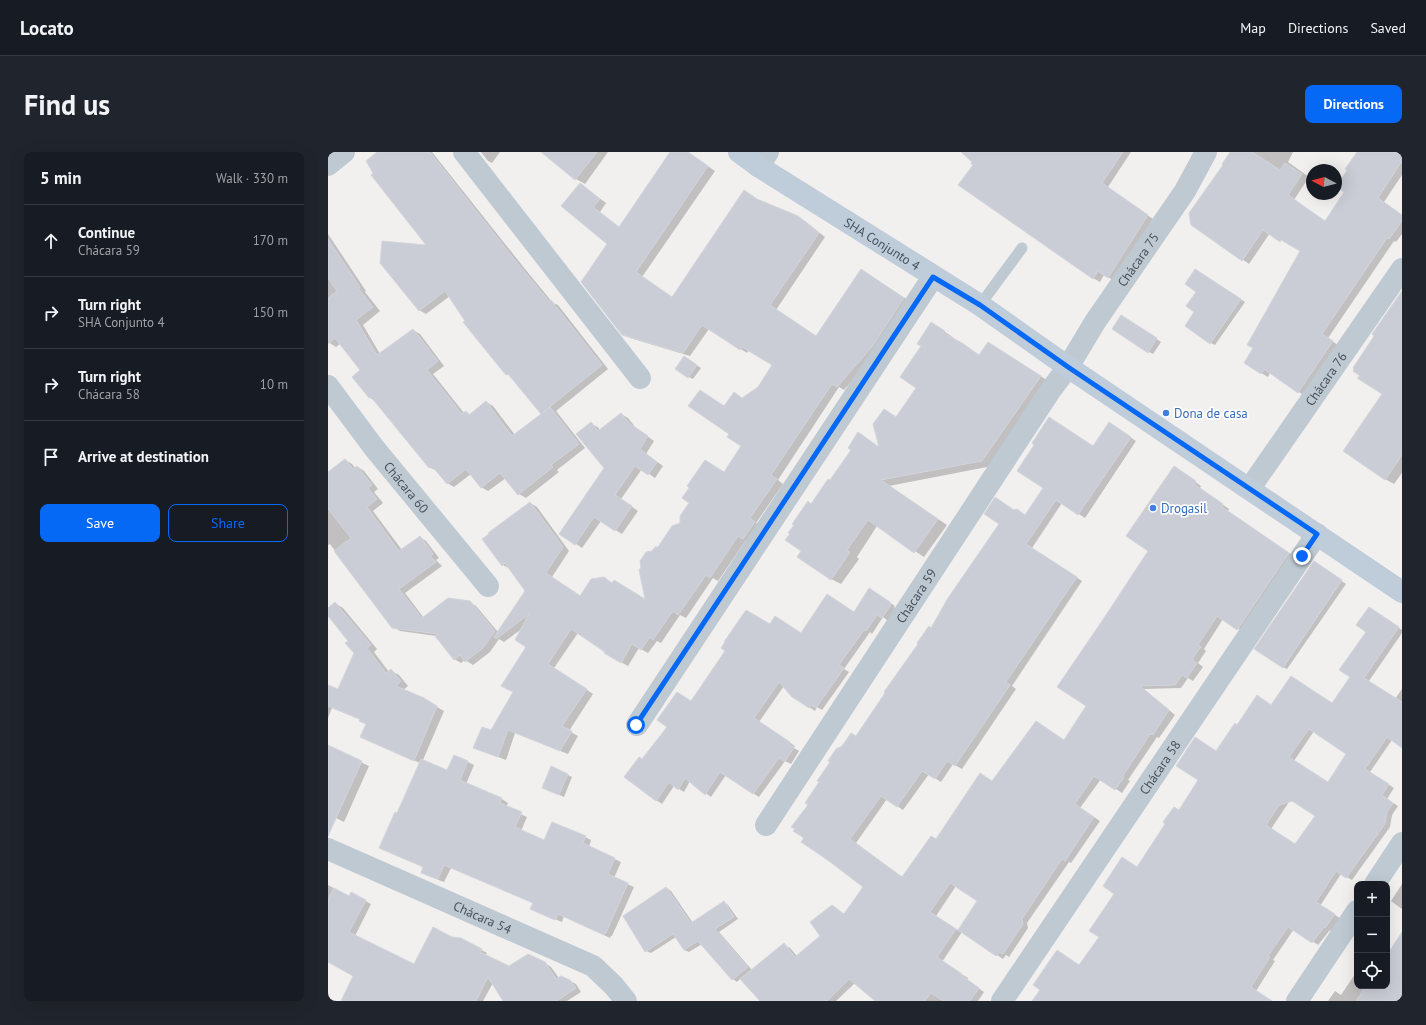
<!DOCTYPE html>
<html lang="en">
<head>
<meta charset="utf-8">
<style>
  body { margin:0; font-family:"PT Sans",sans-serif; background:#20242c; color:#f1f3f6 }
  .controls { position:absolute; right:12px; bottom:12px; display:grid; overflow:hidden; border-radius:8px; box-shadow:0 4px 16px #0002 }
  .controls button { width:36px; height:36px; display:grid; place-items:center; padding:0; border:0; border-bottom:1px solid #363941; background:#171b24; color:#f1f3f6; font:20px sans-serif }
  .compass { position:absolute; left:978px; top:12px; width:36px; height:36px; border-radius:50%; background:#171b24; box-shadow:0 4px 16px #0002; rotate:277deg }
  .stop { position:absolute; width:12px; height:12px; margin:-9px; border:3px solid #0569f5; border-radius:50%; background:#fff }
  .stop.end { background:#0569f5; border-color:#fff; box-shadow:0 1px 4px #0008 }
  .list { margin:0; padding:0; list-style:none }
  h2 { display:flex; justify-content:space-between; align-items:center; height:52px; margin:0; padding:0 16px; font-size:17px }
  h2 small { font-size:13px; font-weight:400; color:#9ea1a6 }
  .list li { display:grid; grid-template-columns:26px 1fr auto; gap:12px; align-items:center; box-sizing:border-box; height:72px; padding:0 16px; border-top:1px solid #363941 }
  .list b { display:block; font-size:15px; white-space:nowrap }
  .list p { margin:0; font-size:13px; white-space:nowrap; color:#9ea1a6 }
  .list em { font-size:13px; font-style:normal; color:#9ea1a6 }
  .actions { display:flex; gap:8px; padding:12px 16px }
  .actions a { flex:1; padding:9px 0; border:1px solid #0569f5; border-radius:8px; text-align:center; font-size:14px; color:#0569f5 }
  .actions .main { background:#0569f5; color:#fff }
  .icon { flex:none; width:22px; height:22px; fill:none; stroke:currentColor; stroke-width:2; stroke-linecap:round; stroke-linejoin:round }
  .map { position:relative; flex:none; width:1074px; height:849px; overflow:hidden; border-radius:8px }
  header { display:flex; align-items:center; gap:24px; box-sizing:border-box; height:56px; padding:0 20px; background:#171b24; border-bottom:1px solid #363941 }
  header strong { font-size:19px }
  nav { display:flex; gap:22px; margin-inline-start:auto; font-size:14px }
  .intro { display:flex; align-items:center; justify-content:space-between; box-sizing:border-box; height:96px; padding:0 24px }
  h1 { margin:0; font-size:28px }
  .button { padding:10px 18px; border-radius:8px; background:#0569f5; color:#fff; font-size:14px; font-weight:700 }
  main { display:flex; gap:24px; padding:0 24px }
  aside { flex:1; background:#171b24; border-radius:8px; box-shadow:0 4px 16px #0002 }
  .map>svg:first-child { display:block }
</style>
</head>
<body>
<header>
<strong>Locato</strong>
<nav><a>Map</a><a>Directions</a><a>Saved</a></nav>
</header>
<div class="intro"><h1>Find us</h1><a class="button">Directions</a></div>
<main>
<aside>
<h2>5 min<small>Walk · 330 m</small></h2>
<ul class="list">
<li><svg class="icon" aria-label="ahead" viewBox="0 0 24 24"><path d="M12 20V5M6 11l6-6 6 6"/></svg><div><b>Continue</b><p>Chácara 59</p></div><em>170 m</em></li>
<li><svg class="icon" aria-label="right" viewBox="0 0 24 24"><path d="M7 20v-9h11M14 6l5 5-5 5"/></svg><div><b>Turn right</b><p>SHA Conjunto 4</p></div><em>150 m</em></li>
<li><svg class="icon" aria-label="right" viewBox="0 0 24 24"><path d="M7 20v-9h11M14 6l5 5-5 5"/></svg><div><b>Turn right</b><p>Chácara 58</p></div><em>10 m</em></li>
<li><svg class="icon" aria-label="arrive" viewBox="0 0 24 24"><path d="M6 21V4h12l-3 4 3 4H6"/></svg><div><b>Arrive at destination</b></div></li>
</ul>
<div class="actions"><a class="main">Save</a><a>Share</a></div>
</aside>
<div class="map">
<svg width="1074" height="849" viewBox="0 0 1074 849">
  <rect width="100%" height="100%" fill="#f2efef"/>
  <!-- shadow -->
  <g fill="#0003" fill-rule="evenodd">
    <polygon points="50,0 104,0 197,117 225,151 230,153 280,217 228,259 257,296 229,318 231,320 198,346 191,342 178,326 160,339 153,335 143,322 126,335 119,331 109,319 101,315 48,249 42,246 34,218 12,192 8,195 0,190 0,82 38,139 37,140 52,159 35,173 52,202 85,178 92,182 116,214 105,222 136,261 138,260 142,263 158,250 165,254 187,283 214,262 185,226 179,222 138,169 122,144 98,162 91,158 101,95"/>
    <polygon points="153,0 172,0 164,11 160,9"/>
    <polygon points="214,0 280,0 257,32 248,27"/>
    <polygon points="344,0 359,0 387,19 314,125 345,146 431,49 470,65 477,69 497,85 448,158 488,184 540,122 583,150 550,199 516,238 511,235 450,328 455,332 428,371 433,375 423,391 418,388 390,429 385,426 358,466 352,463 333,491 329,489 320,501 311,496 300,514 277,501 278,499 250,481 226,516 265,542 241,579 250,584 240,602 187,581 178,608 154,599 147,595 163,579 186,540 199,495 195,476 176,490 171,487 162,500 145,513 137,508 133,511 126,507 108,484 72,479 65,475 2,392 0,393 0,322 17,308 24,312 28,317 30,315 36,319 50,337 46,340 55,351 45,359 74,398 92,385 98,389 111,406 108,408 114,414 77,441 96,466 141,450 148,454 170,480 198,439 182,417 175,413 202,351 209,355 241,399 224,425 253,444 285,432 318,449 324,400 331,396 354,372 396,321 414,294 402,282 397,255 415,247 430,235 446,213 421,198 419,201 381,177 362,204 302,186 295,182 281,92 252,32 278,51 272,60 292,76"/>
    <polygon points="648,0 803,0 780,35 825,67 787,129 776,123 772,130 765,126 646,12"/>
    <polygon points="903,0 965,0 960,10 981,25 966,48 998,70 1017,39 1030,0 1074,0 1074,23 1056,50 1074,63 1074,82 1068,90 1066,89 1000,186 1011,194 977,244 942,221 940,225 933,221 973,99 942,81 921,112 864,72"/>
    <polygon points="872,121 917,150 887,193 883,191 868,160"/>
    <polygon points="1074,141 1074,321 1066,332 1057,327 1055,242 1034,223"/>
    <polygon points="797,166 833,190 825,202 821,200"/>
    <polygon points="614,178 626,186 625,188 652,204 670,197 722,230 664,314 561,334 619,373 596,405 549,374 529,405 531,407 513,432 503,427 474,399 483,352 502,330 524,298 530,282 552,296 569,266 589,235"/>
    <polygon points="361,208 373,216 365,227 361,225"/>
    <polygon points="293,262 300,266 308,276 326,289 318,302 335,314 327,326 314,317 293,347 310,359 294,382 273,369 254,396 232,381 277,316 263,272 270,275 272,279"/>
    <path d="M787,275l21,14 -51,77 -23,-15 -30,45 50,33 -70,105 4,3 -54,80 -9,-5 -12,18 -12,-8 -26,36 -16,-11 -31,44 47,35 33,-38 57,-58 72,-41 22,-35 63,-156 30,-79 21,15 -1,2 29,21 -1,2 67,46 -51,75 -21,-13 -19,30 2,2 -8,12 5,4 -10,14 -5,-3 -7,10 -37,1 31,26 -16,23 -2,-1 -29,43 2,1 -8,12 -21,-14 -21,29 20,13 -29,42 -2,-1 -42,61 1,5 -19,29 -3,-2 -3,4 -41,-27 -20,30 26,16 -1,2 17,12 -6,9h-102l-21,-18 -19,18h-75l-20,-23 -4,4 -4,-3 -31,-35 -13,8 -5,-2 -8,-13 -25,16 -5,-2 21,-63 4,3 22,32 31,-21 4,3 10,14 -19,13 33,38 32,-25 6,3 7,8 24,-19 11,-31 13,9 20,-29 -60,-48 4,-34 205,-293 12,5 67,-69zM628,734l22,15 -19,30 -23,-15z"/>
    <polygon points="990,413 1018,432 959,517 955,515"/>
    <polygon points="547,441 567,454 566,455 568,457 560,469 555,465 544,482 542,480 516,517 521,520 494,558 489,555 487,559 481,555 456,534 431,570 467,594 466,596 471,599 463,612 457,609 431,645 398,623 383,645 362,629 356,640 346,634 334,652 328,648 314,608 442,473 474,482 526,461"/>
    <polygon points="8,452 15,456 49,497 46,500 61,520 63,519 71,523 80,534 75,538 95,547 116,559 95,608 119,619 140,610 146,613 138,632 174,647 180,651 178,655 199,665 193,679 217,689 257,685 263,688 261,695 293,710 286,726 306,735 284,784 283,784 282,786 236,764 234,770 210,760 206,751 123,716 116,730 100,724 94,721 96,715 52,696 70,662 92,611 41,589 39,573 33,568 4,556 0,566 0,534 10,538 28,501 21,489 0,462 0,458"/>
    <path d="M1046,459l28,19v3l-33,48 26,18 7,-10v58l-10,-7 -22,32 24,16 -7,11 11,7 -6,9 -2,12 -38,53 -11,-6 -21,32 20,12 -9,13 -1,-1 -12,15 -24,-16 -21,31 2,1 -19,30 15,10h-237l46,-35 20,-29 38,-69 41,-57 38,-59 21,-26 33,-20 62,-2 18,-28zM986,579l34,23 -19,29 -35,-22zM963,647l25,16 -20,30 -25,-16z"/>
    <polygon points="0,594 41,614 16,670 0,662"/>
    <polygon points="240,623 244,625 236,645 220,638"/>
    <polygon points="1074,732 1074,757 1063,749"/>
    <polygon points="0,733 22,745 23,741 43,752 27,784 86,814 124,786 133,787 159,801 157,804 181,815 217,811 223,815 231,826 242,829 248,832 253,840 239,849 177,849 165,831 155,849 21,849 27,823 0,810"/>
    <polygon points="1074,802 1074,849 1000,849 1007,839 1013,843 1029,819 1029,834 1059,834 1059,805"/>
  </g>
  <!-- building -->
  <g fill="#cacdd5" stroke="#d2d5db" fill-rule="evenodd">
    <polygon points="49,0 102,0 190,112 221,149 223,148 274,213 214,261 222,255 251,292 223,313 225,315 190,343 172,321 153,336 138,317 119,332 104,314 101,316 43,245 41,246 24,225 32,218 7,186 0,192 0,146 9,139 0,126 0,87 32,135 30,136 45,155 28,168 49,203 85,177 110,209 99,218 134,262 138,259 141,263 158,249 184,284 213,262 180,222 178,223 173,217 135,170 137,169 117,139 91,159 52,111 54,89 98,93 43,23 45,21 38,9"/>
    <polygon points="213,0 269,0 247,28"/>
    <polygon points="342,0 360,0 380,14 308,120 344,145 416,38 429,47 470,64 491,81 442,153 488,184 533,117 576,146 544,195 509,235 504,232 443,323 449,327 422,366 427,370 415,387 410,384 382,426 378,423 350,463 345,459 325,488 322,485 313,498 304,492 293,511 276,501 277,500 243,477 220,512 259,537 234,574 244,579 232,599 180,578 170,605 145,596 154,575 163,578 185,540 173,534 198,495 187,488 201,462 168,487 166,485 197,439 177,411 174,414 154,387 161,382 160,381 202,350 235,395 218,421 252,444 263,427 276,425 284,431 286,428 317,447 311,418 313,415 312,409 318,400 324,399 327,395 330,395 344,374 352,371 352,364 361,351 354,346 361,336 359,334 377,308 396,320 413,294 399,285 401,282 360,254 372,238 396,254 406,240 414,246 430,235 444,213 414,195 412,198 374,173 355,201 294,183 253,130 279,92 233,54 252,31 272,47 265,55 291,75"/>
    <polygon points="633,0 795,0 774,31 820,63 780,126 770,119 765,127 630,33 645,13 643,12 644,10"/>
    <polygon points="902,0 924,0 952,18 957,11 974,22 960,43 997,69 1016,40 1008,35 1019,18 1017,17 1029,0 1074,0 1074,9 1050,46 1074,63 1074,69 1061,87 1059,86 994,182 1005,189 970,241 936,217 933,222 916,211 925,196 919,193 972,99 953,88 952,90 935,78 914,109 863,73 861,61 895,13 894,12"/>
    <polygon points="867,117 913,147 882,192 857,174 866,160 858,154 868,140 857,132"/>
    <polygon points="1074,139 1074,303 1057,328 1015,299 1054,242 1029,226 1032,224 1025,219 1026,217 1025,216 1046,184 1044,182"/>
    <polygon points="793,163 829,186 820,201 784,177"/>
    <polygon points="603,170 617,179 615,181 634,191 651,203 660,190 713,224 654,309 553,328 610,367 586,401 540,368 519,398 522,400 503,428 469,405 473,399 457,388 462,382 460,381 466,373 464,372 480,349 483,352 500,327 502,328 523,298 520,296 530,280 551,295 545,272 556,257 568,265 588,236 572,225 593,194 589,192"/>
    <polygon points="356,204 369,213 360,226 347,217"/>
    <polygon points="293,261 301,271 320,284 312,297 329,310 320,323 307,314 287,343 304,354 287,379 266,365 247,393 231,382 276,316 248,282 263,270 270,279"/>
    <polygon points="721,265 765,294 781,270 803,285 750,363 728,348 698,392 749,425 678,530 682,533 627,614 619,609 607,627 594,619 569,655 553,644 522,687 574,725 603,684 608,687 652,621 664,629 708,569 736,588 758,554 729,535 776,466 820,399 798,384 846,314 868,329 866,332 895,352 894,355 961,401 909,478 889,464 870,493 873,495 864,507 869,511 859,526 854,523 847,533 812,534 841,558 825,583 822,582 795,624 796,625 787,638 766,624 747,652 766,665 737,709 734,707 694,767 695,772 675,802 671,800 668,804 630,778 649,749 622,731 602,760 628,777 609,805 634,822 633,823 651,836 642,849 615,849 603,841 597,849 547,849 521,827 499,849 432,849 412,827 456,791 467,805 492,784 482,770 504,753 516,762 535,735 501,709 473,690 476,686 465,679 467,677 463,675 480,653 477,651 491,630 489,629 502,610 500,609 508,597 514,594 523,581 528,584 557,541 556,540 590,492 589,491 601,474 603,476 620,446 671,372 656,362 667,345 686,358 689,357 697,363 715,336 689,319 706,293 704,291"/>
    <polygon points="17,307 25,317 29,314 44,333 40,336 49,347 39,355 71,399 92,384 105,402 102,404 108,410 71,437 94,466 120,446 142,449 167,479 155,496 137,510 132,503 126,508 107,484 110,482 64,476 6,399 23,386 0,357 0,320"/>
    <polygon points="986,409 1014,428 955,516 926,497"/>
    <polygon points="541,436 562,450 561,452 563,453 554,466 549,463 538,479 536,478 511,513 516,516 488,556 483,553 481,556 464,545 451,530 426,566 462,590 461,592 466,595 457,610 451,606 425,642 392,620 377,643 357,626 350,638 341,630 328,649 296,625 311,605 314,607 339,575 329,568 349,540 363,549 397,499 393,496 397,490 396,490 418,458 442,472 447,464 473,481 499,442 526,460"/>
    <polygon points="7,450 43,493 39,496 58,521 63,517 73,529 68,534 96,546 109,554 86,609 32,585 38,572 31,569 32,567 0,554 0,533 10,537 26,501 17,491 20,489 0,464 0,456"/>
    <path d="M1041,455l30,20 -35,51 38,24v46l-15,-11 -22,32 24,15 -7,11 11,8 -6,9 -2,12 -39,54 -10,-7 -20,31 19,12 -10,14 -1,-1 -12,16 -24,-16 -20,29 2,1 -19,30 21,14h-240l8,-11 -7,-5 24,-35 22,15 20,-28 -10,-6 25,-37 -11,-8 19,-29 15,10 28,-43 -2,-2 11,-15 5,3 19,-30 -22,-14 19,-29 21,14 19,-28 2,2 20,-30 14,10 20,-29 41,27 18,-26 -11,-7 27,-38 -10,-7zM981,577l37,25 -18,28 -39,-25zM964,649l23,15 -20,28 -29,-19 13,-20z"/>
    <polygon points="0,593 34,609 0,684"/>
    <polygon points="126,603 140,609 132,628 174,646 172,651 194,660 187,675 216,688 224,670 258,684 255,691 287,706 280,722 300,731 278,781 277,781 276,783 230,762 227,768 202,757 205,751 116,713 110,727 93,721 95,715 51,696 67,660 69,661 93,607 119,618"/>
    <polygon points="223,614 240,622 231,643 214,636"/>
    <polygon points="338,735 363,771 396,749 406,765 387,777 420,815 404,828 370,789 356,798 345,782 317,800 295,764"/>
    <polygon points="6,736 21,744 23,740 38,748 21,780 86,812 105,775 124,785 133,786 154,797 152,800 181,814 200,802 217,810 228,827 233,824 242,828 248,836 229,849 175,849 160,825 148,849 13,849 25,824 0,810 0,747"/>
    <polygon points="1074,780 1074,849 1028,849 1038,834 1059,834 1059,803"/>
  </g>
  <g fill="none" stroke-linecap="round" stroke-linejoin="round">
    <!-- lane -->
    <polyline stroke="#bec9d2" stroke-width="11" points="652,153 694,96"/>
    <!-- street -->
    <g stroke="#bec9d2" stroke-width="22">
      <polyline points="136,0 312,226"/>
      <polyline points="0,13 16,0"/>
      <polyline points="430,14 440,0"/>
      <path id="s1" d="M0,234l47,63 113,137"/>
      <path id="s2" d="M922,336l152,-219"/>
      <polyline points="309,573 605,125"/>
      <path id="s3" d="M438,673l284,-434 18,-24 27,-45 90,-131 21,-39"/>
      <path id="s4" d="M0,697l265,117 21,20 12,15"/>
      <polyline points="1047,732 1074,691"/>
      <path id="s5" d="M674,849l315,-467"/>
      <polyline points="969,849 1029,759"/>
    </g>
    <!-- secondary -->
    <path stroke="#bfccda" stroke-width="22" id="s6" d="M411,0l19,14 222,139 88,62 334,225"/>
  </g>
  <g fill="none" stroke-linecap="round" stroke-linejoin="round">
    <!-- route -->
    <polyline stroke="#0569f5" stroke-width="5" points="308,573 605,125 652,153 740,215 989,382 974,404"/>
  </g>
  <!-- markers -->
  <g fill="#3f7fe0" stroke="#fff" stroke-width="1.5">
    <circle cx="838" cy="261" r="4"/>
    <circle cx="825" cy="356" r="4"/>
  </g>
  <g text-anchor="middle" stroke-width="3.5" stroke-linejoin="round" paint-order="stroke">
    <!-- street labels -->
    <g font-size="13" fill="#45525e" stroke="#fff">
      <text dy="5" stroke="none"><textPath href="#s6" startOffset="170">SHA Conjunto 4</textPath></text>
      <text dy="5" stroke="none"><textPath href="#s3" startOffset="677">Chácara 75</textPath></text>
      <text dy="5" stroke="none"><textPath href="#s2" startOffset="133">Chácara 76</textPath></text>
      <text dy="5" stroke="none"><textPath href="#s1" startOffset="128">Chácara 60</textPath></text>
      <text dy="5" stroke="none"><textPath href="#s3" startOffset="274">Chácara 59</textPath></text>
      <text dy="5" stroke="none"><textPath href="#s5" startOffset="282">Chácara 58</textPath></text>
      <text dy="5" stroke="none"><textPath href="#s4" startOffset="169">Chácara 54</textPath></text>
    </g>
    <!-- shop labels -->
    <g font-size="13" fill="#366cbe" stroke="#fff" text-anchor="start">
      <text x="846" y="266">Dona de casa</text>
      <text x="833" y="361">Drogasil</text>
    </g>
  </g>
</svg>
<div class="controls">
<button>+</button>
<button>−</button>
<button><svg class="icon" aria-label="locate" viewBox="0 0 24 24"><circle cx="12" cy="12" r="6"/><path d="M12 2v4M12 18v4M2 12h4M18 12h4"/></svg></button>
</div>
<svg class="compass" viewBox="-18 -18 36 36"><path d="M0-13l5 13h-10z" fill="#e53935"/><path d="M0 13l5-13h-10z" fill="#9ea1a6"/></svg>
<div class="stop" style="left:308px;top:573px"></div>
<div class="stop end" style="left:974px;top:404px"></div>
</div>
</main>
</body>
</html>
